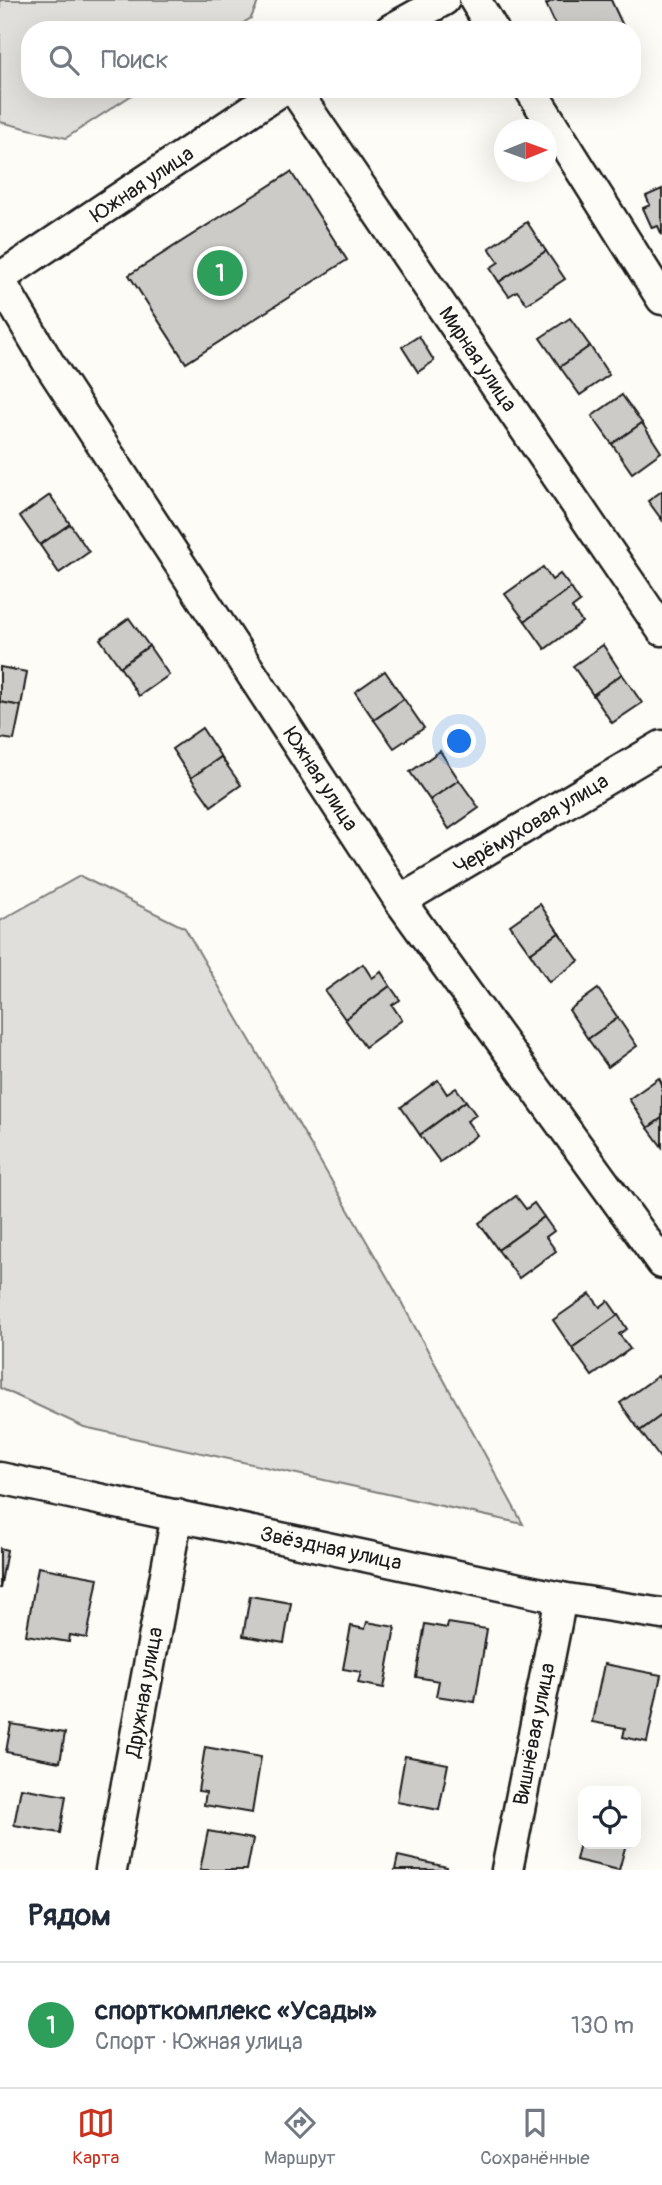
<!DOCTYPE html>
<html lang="ru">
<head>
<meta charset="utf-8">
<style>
  body { margin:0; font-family:Pangolin,sans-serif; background:#f6f6f7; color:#1f2937 }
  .controls { position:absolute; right:21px; bottom:21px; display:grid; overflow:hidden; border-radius:14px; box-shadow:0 7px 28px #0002 }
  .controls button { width:63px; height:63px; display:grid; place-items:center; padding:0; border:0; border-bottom:2px solid #e0e1e3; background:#fff; color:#1f2937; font:35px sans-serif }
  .compass { position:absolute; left:494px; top:119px; width:63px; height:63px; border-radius:50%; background:#fff; box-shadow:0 7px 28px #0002; rotate:89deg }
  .you { position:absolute; left:460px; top:742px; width:24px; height:24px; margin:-18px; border:5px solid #fff; border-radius:50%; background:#1a73e8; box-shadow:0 0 0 10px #1a73e833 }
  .badge { display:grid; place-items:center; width:46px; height:46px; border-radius:50%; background:#c8321e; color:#fff; font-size:23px; font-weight:700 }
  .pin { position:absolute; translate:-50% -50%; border:4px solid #fff; box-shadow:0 2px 7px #0006 }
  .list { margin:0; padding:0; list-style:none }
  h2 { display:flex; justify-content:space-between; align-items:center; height:91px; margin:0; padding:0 28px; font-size:30px }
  h2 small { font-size:23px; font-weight:400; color:#747a83 }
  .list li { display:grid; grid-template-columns:46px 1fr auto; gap:21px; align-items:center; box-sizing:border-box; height:126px; padding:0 28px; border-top:2px solid #e0e1e3 }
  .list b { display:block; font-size:26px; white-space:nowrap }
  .list p { margin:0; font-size:23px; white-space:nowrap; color:#747a83 }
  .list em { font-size:23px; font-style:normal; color:#747a83 }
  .icon { flex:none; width:38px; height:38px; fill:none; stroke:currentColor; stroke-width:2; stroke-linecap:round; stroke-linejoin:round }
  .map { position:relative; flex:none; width:662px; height:1870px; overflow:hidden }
  .search { position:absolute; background:#fff; box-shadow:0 7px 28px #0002; left:21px; right:21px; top:21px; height:77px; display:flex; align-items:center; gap:18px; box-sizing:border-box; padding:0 24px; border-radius:28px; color:#747a83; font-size:26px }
  .sheet { height:217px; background:#fff }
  nav { display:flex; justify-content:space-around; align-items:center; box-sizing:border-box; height:98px; border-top:2px solid #e0e1e3; background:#fff; font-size:19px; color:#747a83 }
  nav a { display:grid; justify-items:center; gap:4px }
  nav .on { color:#c8321e }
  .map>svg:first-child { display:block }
</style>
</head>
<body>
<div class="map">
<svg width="662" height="1870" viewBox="0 0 662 1870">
  <rect width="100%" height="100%" fill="#fdfcf7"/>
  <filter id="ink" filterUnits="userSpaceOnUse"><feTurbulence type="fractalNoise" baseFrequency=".0143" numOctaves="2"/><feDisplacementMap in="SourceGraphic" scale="14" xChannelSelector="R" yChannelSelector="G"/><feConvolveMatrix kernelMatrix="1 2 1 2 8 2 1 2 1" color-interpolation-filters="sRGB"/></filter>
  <g filter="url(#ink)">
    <!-- green -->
    <g fill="#e0dfdb" stroke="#7e7e7c" stroke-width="2">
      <polygon points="0,0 259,0 251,18 232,30 30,30 30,89 141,89 66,138 0,122"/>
      <polygon points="80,876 185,928 393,1287 523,1524 84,1427 0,1388 0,921"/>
    </g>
    <!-- building -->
    <g fill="#cccbc8" stroke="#1c1c1c" stroke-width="2">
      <polygon points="554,0 611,0 625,30 558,30 546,4"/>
      <polygon points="291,172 347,260 186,363 129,275"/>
      <polygon points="662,189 662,235 658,226 652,228 643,208 650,205 646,196"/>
      <polygon points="527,222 546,251 499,282 490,268 499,262 489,248"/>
      <polygon points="546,251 565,279 527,304 517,291 509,296 499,282"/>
      <polygon points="570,318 590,346 560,367 540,338"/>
      <polygon points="419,336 434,361 418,372 402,347"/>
      <polygon points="590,346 609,375 580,395 560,367"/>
      <polygon points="622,395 642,423 612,444 592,416"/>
      <polygon points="642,423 661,452 632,473 612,444"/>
      <polygon points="662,491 662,520 648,501"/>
      <polygon points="50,495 70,524 40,545 20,516"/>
      <polygon points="70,524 89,552 59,573 40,545"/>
      <polygon points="543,567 552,580 560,574 571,588 525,621 505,594"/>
      <polygon points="571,588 580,602 572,608 582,622 545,649 525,621"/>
      <polygon points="129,618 149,646 120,667 100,639"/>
      <polygon points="603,645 622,674 593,695 573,666"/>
      <polygon points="149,646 169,675 139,696 120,667"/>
      <polygon points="0,667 27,672 21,706 0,702"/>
      <polygon points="385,671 404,699 374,720 355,692"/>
      <polygon points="622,674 642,703 612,723 593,695"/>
      <polygon points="404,699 424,728 394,748 374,720"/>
      <polygon points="0,702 21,706 14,740 0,738"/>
      <polygon points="202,728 221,757 191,778 172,749"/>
      <polygon points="440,751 459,780 430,800 410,772"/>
      <polygon points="221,757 241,785 211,806 191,778"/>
      <polygon points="459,780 479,808 449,829 430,800"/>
      <polygon points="540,904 559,933 530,953 510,925"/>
      <polygon points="559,933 579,961 549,982 530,953"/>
      <polygon points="363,964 372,978 381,972 390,986 345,1019 325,991"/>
      <polygon points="390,986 400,1000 392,1005 402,1020 365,1047 345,1019"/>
      <polygon points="598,989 618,1018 588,1039 569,1010"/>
      <polygon points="618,1018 637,1046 608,1067 588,1039"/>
      <polygon points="659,1078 662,1084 662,1118 648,1128 629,1099"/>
      <polygon points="438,1080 447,1094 456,1088 466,1101 420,1135 401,1107"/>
      <polygon points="466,1101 476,1115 467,1121 477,1135 440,1162 420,1135"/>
      <polygon points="662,1118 662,1147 648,1128"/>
      <polygon points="516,1196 526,1209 534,1203 544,1217 498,1250 479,1223"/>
      <polygon points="544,1217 554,1231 546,1237 556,1251 519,1278 498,1250"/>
      <polygon points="590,1294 600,1307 608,1301 618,1315 572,1348 553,1320"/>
      <polygon points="618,1315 627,1329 619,1334 630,1349 592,1376 572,1348"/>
      <polygon points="658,1376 662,1382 662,1415 640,1431 620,1403"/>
      <polygon points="662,1415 662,1457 660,1458 640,1431"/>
      <polygon points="0,1548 7,1550 0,1589"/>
      <polygon points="38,1567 98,1578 87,1638 70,1635 69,1642 26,1635"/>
      <polygon points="250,1596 291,1603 284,1643 243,1636"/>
      <polygon points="367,1622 395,1627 384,1688 358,1683 361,1672 343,1669 351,1626 365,1629"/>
      <polygon points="448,1623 487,1629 475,1702 436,1696 439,1681 416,1677 425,1624 447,1628"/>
      <polygon points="604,1664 661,1675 647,1742 623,1737 625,1728 592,1722"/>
      <polygon points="11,1724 65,1733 60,1762 6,1752"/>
      <polygon points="205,1747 261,1757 252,1813 204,1805 206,1792 198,1791"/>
      <polygon points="405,1756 448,1764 439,1810 397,1802"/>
      <polygon points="21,1788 66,1796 60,1833 14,1825"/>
      <polygon points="583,1830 583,1844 626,1844 619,1870 576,1860"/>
      <polygon points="208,1831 253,1839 247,1870 200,1870"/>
      <polygon points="398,1856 447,1867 447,1870 395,1870"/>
    </g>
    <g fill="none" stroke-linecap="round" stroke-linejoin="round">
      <defs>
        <g id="minor">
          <polyline points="475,0 493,30"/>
          <polyline points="390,30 444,0"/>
          <polyline points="294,89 662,630"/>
          <polyline points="530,89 662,299"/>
          <polyline points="0,278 283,89"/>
          <polyline points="0,281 48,362 400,901 662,1263"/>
          <polyline points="400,901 662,746"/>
          <polyline points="0,1478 561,1598 662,1614"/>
          <polyline points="111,1870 177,1515"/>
          <polyline points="507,1870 561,1598"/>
        </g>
      </defs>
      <!-- minor casing -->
      <use href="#minor" stroke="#1c1c1c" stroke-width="35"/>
      <!-- minor -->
      <use href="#minor" stroke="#fdfcf7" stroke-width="30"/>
    </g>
  </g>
  <g text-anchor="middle" stroke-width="7" stroke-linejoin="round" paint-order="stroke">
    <!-- street labels -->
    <g font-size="21" fill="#1c1c1c" stroke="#fdfcf7">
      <text transform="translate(142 184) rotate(-34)" y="7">Южная улица</text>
      <text transform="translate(478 359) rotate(56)" y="7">Мирная улица</text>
      <text transform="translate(321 779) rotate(57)" y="7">Южная улица</text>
      <text transform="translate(531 824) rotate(-31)" y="7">Черёмуховая улица</text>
      <text transform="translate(331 1548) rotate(12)" y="7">Звёздная улица</text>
      <text transform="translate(144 1692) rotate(-80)" y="7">Дружная улица</text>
      <text transform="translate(534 1734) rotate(-79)" y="7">Вишнёвая улица</text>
    </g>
  </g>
</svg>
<div class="controls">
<button><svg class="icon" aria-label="locate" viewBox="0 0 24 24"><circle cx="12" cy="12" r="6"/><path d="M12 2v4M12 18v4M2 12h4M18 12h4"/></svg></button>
</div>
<svg class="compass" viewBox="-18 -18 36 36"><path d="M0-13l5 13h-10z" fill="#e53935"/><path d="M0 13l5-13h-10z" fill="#747a83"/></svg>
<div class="you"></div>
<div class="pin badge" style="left:220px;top:273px;background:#2e9e5b">1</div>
<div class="search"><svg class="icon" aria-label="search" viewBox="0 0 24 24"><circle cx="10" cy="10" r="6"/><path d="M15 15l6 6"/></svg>Поиск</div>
</div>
<section class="sheet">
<h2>Рядом<small></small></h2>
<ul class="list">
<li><span class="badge" style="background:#2e9e5b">1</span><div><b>спорткомплекс «Усады»</b><p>Спорт · Южная улица</p></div><em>130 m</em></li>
</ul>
</section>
<nav>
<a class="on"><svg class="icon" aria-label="map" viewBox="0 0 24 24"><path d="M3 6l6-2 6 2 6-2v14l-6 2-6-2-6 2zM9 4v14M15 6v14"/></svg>Карта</a>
<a><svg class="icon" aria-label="directions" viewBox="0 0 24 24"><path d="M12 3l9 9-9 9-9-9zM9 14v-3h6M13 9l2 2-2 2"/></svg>Маршрут</a>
<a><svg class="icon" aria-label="saved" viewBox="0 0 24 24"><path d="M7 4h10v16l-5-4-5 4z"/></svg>Сохранённые</a>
</nav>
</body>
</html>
